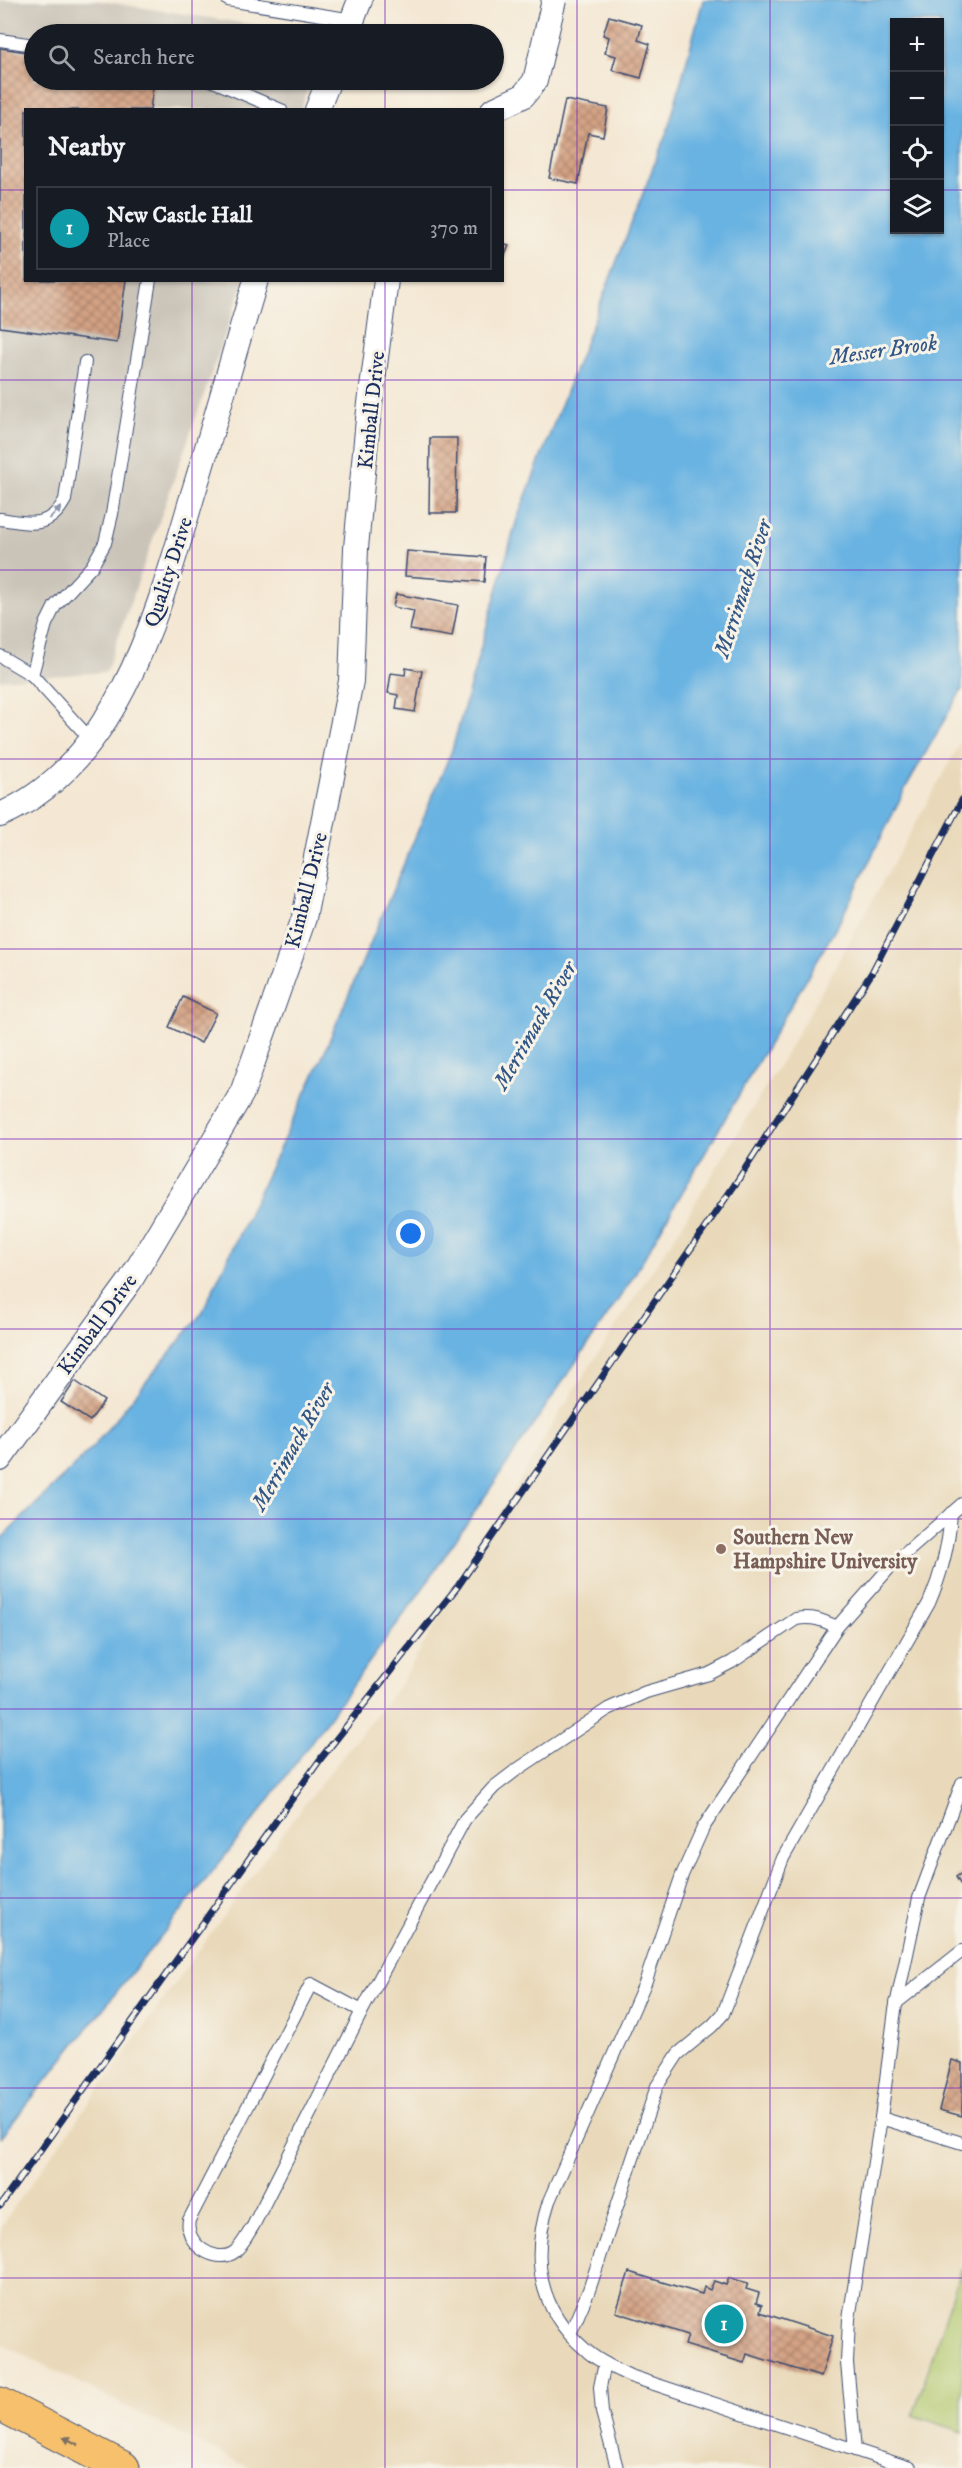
<!DOCTYPE html>
<html lang="en">
<head>
<meta charset="utf-8">
<style>
  body { margin:0; font-family:"IM FELL DW Pica",serif; background:#20242c; color:#f1f3f6 }
  .controls { position:absolute; right:18px; top:18px; display:grid; overflow:hidden; border-radius:0px; box-shadow:0 2px 4px #0004 }
  .controls button { width:54px; height:54px; display:grid; place-items:center; padding:0; border:0; border-bottom:2px solid #363941; background:#171b24; color:#f1f3f6; font:30px sans-serif }
  .you { position:absolute; left:411px; top:1234px; width:21px; height:21px; margin:-15px; border:4px solid #fff; border-radius:50%; background:#1a73e8; box-shadow:0 0 0 9px #1a73e833 }
  .badge { display:grid; place-items:center; width:39px; height:39px; border-radius:50%; background:#7c3aed; color:#fff; font-size:20px; font-weight:700 }
  .pin { position:absolute; translate:-50% -50%; border:3px solid #fff; box-shadow:0 2px 6px #0006 }
  .list { margin:0; padding:0; list-style:none }
  h2 { display:flex; justify-content:space-between; align-items:center; height:78px; margin:0; padding:0 24px; font-size:26px }
  h2 small { font-size:20px; font-weight:400; color:#9ea1a6 }
  .list li { display:grid; grid-template-columns:39px 1fr auto; gap:18px; align-items:center; box-sizing:border-box; height:84px; margin:0 12px 12px; padding:0 12px; border:2px solid #363941; border-radius:0px }
  .list b { display:block; font-size:22px; white-space:nowrap }
  .list p { margin:0; font-size:20px; white-space:nowrap; color:#9ea1a6 }
  .list em { font-size:20px; font-style:normal; color:#9ea1a6 }
  .icon { flex:none; width:33px; height:33px; fill:none; stroke:currentColor; stroke-width:2; stroke-linecap:round; stroke-linejoin:round }
  .map { position:relative; flex:none; width:962px; height:2468px; overflow:hidden }
  .search { position:absolute; background:#171b24; box-shadow:0 2px 4px #0004; left:24px; top:24px; width:480px; height:66px; display:flex; align-items:center; gap:15px; box-sizing:border-box; padding:0 21px; border-radius:33px; color:#9ea1a6; font-size:22px }
  .panel { position:absolute; background:#171b24; box-shadow:0 2px 4px #0004; left:24px; top:108px; width:480px; height:174px; border-radius:0px }
  .map>svg:first-child { display:block }
</style>
</head>
<body>
<div class="map">
<svg width="962" height="2468" viewBox="0 0 962 2468">
  <defs>
    <pattern id="building-cross-hatch" width="8" height="8" patternUnits="userSpaceOnUse" patternTransform="scale(1.5)"><rect width="8" height="8" fill="#d4a283"/><path d="M0 0l8 8M0 8l8-8" fill="none" stroke="#ab846e"/></pattern>
  </defs>
  <rect width="100%" height="100%" fill="#f7f3e8"/>
  <filter id="ink" filterUnits="userSpaceOnUse"><feTurbulence type="fractalNoise" baseFrequency=".0167" numOctaves="2"/><feDisplacementMap in="SourceGraphic" scale="12" xChannelSelector="R" yChannelSelector="G"/><feConvolveMatrix kernelMatrix="1 2 1 2 8 2 1 2 1" color-interpolation-filters="sRGB"/></filter>
  <filter id="wash" filterUnits="userSpaceOnUse"><feTurbulence type="fractalNoise" baseFrequency=".008" numOctaves="4" result="noise"/><feDisplacementMap in="SourceGraphic" scale="24" xChannelSelector="R" yChannelSelector="G"/><feGaussianBlur stdDeviation="1.35" result="paint"/><feColorMatrix in="noise" values="0 0 0 0 0 0 0 0 0 0 0 0 0 0 0 0 0 1.4 0 .05"/><feComposite in="paint" operator="in"/></filter>
  <g filter="url(#wash)">
    <rect width="100%" height="100%" fill="#f4e8d4"/>
    <!-- built -->
    <polygon fill="#e9d9ba" points="962,740 962,2468 249,2468 0,2343 0,2227 296,1815 401,1683 558,1415 680,1228 794,1040"/>
    <!-- industrial -->
    <polygon fill="#c9c3b8" points="0,0 93,0 313,34 34,34 34,80 311,80 301,109 26,110 26,280 244,281 106,672 0,680"/>
    <!-- green -->
    <polygon fill="#b1c86d" stroke="#667c66" stroke-width="1.5" points="962,2267 962,2432 913,2415"/>
    <!-- water -->
    <path fill="#69b3e2" stroke="#4271a0" stroke-width="1.5" fill-rule="evenodd" d="M703,0h259v689l-57,100 -65,132 -210,361 -209,309 -161,221 -260,326v-598l93,-93 109,-134 119,-253 131,-310 65,-231 152,-393zM894,22h46v208h-46z"/>
    <g id="blocks">
      <!-- building -->
      <g fill="url(#building-cross-hatch)">
        <polygon points="609,16 642,25 638,40 650,44 641,78 612,70 616,56 605,53 609,37 603,35"/>
        <polygon points="0,48 34,53 34,80 154,80 150,110 26,110 26,280 126,280 117,343 0,327"/>
        <polygon points="565,100 608,108 603,136 588,133 578,184 549,178"/>
        <polygon points="502,243 509,245 503,261 502,261"/>
        <polygon points="430,438 457,438 456,513 429,513"/>
        <polygon points="407,551 486,557 484,582 405,576"/>
        <polygon points="396,594 458,605 452,637 410,630 414,611 393,607"/>
        <polygon points="406,668 422,671 415,712 396,709 398,695 388,693 391,673 405,675"/>
        <polygon points="183,997 216,1013 201,1043 169,1027"/>
        <polygon points="75,1381 104,1401 90,1421 61,1402"/>
        <polygon points="962,1873 962,1887 956,1877"/>
        <polygon points="952,2060 962,2063 962,2116 939,2110"/>
        <polygon points="629,2272 702,2294 704,2287 710,2290 714,2281 726,2285 729,2278 748,2283 746,2289 759,2293 756,2303 762,2305 760,2312 833,2336 821,2377 747,2354 744,2363 685,2345 688,2335 616,2312"/>
      </g>
    </g>
  </g>
  <g filter="url(#ink)">
    <use href="#blocks" fill-opacity="0" stroke="#3c4b70" stroke-width="1.5"/>
    <g fill="none" stroke-linecap="round" stroke-linejoin="round">
      <defs>
        <g id="lane">
          <polyline points="228,0 353,20"/>
          <polyline points="0,40 34,45"/>
          <polyline points="211,80 281,110"/>
          <path d="M0,519c29,4 49,11 65,-19l20,-138"/>
          <polyline points="0,656 32,675 91,740"/>
          <polyline points="32,675 46,624 55,606 92,566 105,543 112,514 150,280"/>
          <polyline points="896,2003 962,1951"/>
          <path d="M362,2011l-51,-27 -122,236c-5,24 26,44 44,33 8,-5 14,-18 20,-27l109,-215 103,-192 29,-32 21,-16 93,-62 38,-17 63,-18 23,-12 64,-43c17,-3 26,1 41,8"/>
          <polyline points="881,2118 962,2143"/>
          <path d="M570,2334l19,-44 68,-204 21,-32 34,-28 11,-12 60,-156 146,-255c13,-30 20,-57 22,-90"/>
          <polyline points="605,2363 600,2387 602,2412 617,2468"/>
          <polyline points="855,2450 847,2363 849,2319 881,2118 895,2010 919,1898 962,1783"/>
          <path d="M910,2468l-280,-92c-14,-7 -31,-14 -43,-25 -49,-41 -57,-92 -38,-150l96,-218 37,-108 21,-47 134,-201 54,-61 71,-62"/>
        </g>
        <g id="street">
          <polyline points="347,34 360,0"/>
          <polyline points="317,110 329,80"/>
          <polyline points="493,110 523,96 535,81 554,0"/>
          <path d="M0,815c120,-52 159,-207 193,-321 22,-71 41,-142 63,-214"/>
          <polyline points="0,1459 130,1281 242,1093 304,918 351,681 356,548 368,419 386,280"/>
        </g>
        <polyline id="highway" points="0,2404 123,2468"/>
      </defs>
      <!-- lane casing -->
      <use href="#lane" stroke="#3c4b70" stroke-width="14"/>
      <!-- street casing -->
      <use href="#street" stroke="#3c4b70" stroke-width="26"/>
      <!-- highway casing -->
      <use href="#highway" stroke="#3c4b70" stroke-width="35"/>
      <!-- lane -->
      <use href="#lane" stroke="#fff" stroke-width="12"/>
      <!-- street -->
      <use href="#street" stroke="#fff" stroke-width="24"/>
      <!-- highway -->
      <use href="#highway" stroke="#f7c06c" stroke-width="33"/>
      <defs>
        <polyline id="rail" points="0,2206 322,1757 458,1586 734,1186 871,974 962,800"/>
      </defs>
      <!-- rail casing -->
      <use href="#rail" stroke="#1b2f5e" stroke-width="7"/>
      <!-- rail -->
      <use href="#rail" stroke="#f7f3e8" stroke-width="4.5" stroke-dasharray="14" stroke-linecap="butt"/>
    </g>
    <!-- one-way arrows -->
    <defs><path id="oneway-solid" d="M-6-.8H1V-3.2L6.5 0L1 3.2V.8H-6Z" transform="scale(1.5)"/></defs>
    <use fill="#8d97ae" href="#oneway-solid" transform="translate(55 513) rotate(-45)"/>
    <use fill="#7e7064" href="#oneway-solid" transform="translate(71 2441) rotate(-152)"/>
  </g>
  <!-- grid -->
  <path fill="none" stroke="#7b2cbf" stroke-width="1.5" stroke-opacity="0.55" d="M192,0v34M385,0v34M577,0v2468M770,0v2468M192,80v30M385,80v30M0,190h26M502,190h392M940,190h22M192,280v2188M385,280v2188M0,380h962M0,570h962M0,759h962M0,949h962M0,1139h962M0,1329h962M0,1519h962M0,1709h962M0,1898h962M0,2088h962M0,2278h962"/>
  <!-- markers -->
  <circle fill="#8d6e63" stroke="#f7f3e8" stroke-width="2" cx="721" cy="1549" r="6"/>
  <g text-anchor="middle" stroke-width="6" stroke-linejoin="round" paint-order="stroke">
    <!-- street labels -->
    <g font-size="21" fill="#1b2f5e" stroke="#f7f3e8">
      <text transform="translate(371 410) rotate(-84)" y="7">Kimball Drive</text>
      <text transform="translate(168 572) rotate(-72)" y="7">Quality Drive</text>
      <text transform="translate(306 890) rotate(-76)" y="7">Kimball Drive</text>
      <text transform="translate(97 1324) rotate(-54)" y="7">Kimball Drive</text>
    </g>
    <!-- education labels -->
    <g font-size="21" font-weight="bold" fill="#785e54" stroke="#f7f3e8" text-anchor="start">
      <text x="733" y="1544">Southern New<tspan x="733" dy="24">Hampshire University</tspan></text>
    </g>
    <!-- water labels -->
    <g font-size="22" font-style="italic" fill="#325786" stroke="#f7f3e8">
      <text transform="translate(883 349) rotate(-8)" y="8">Messer Brook</text>
      <text transform="translate(742 588) rotate(-72)" y="8">Merrimack River</text>
      <text transform="translate(534 1025) rotate(-60)" y="8">Merrimack River</text>
      <text transform="translate(292 1446) rotate(-60)" y="8">Merrimack River</text>
    </g>
  </g>
</svg>
<div class="controls">
<button>+</button>
<button>−</button>
<button><svg class="icon" aria-label="locate" viewBox="0 0 24 24"><circle cx="12" cy="12" r="6"/><path d="M12 2v4M12 18v4M2 12h4M18 12h4"/></svg></button>
<button><svg class="icon" aria-label="layers" viewBox="0 0 24 24"><path d="M12 4l9 5-9 5-9-5zM3 14l9 5 9-5"/></svg></button>
</div>
<div class="you"></div>
<div class="pin badge" style="left:724px;top:2324px;background:#0f9aa8">1</div>
<div class="search"><svg class="icon" aria-label="search" viewBox="0 0 24 24"><circle cx="10" cy="10" r="6"/><path d="M15 15l6 6"/></svg>Search here</div>
<section class="panel">
<h2>Nearby<small></small></h2>
<ul class="list">
<li><span class="badge" style="background:#0f9aa8">1</span><div><b>New Castle Hall</b><p>Place</p></div><em>370 m</em></li>
</ul>
</section>
</div>
</body>
</html>
